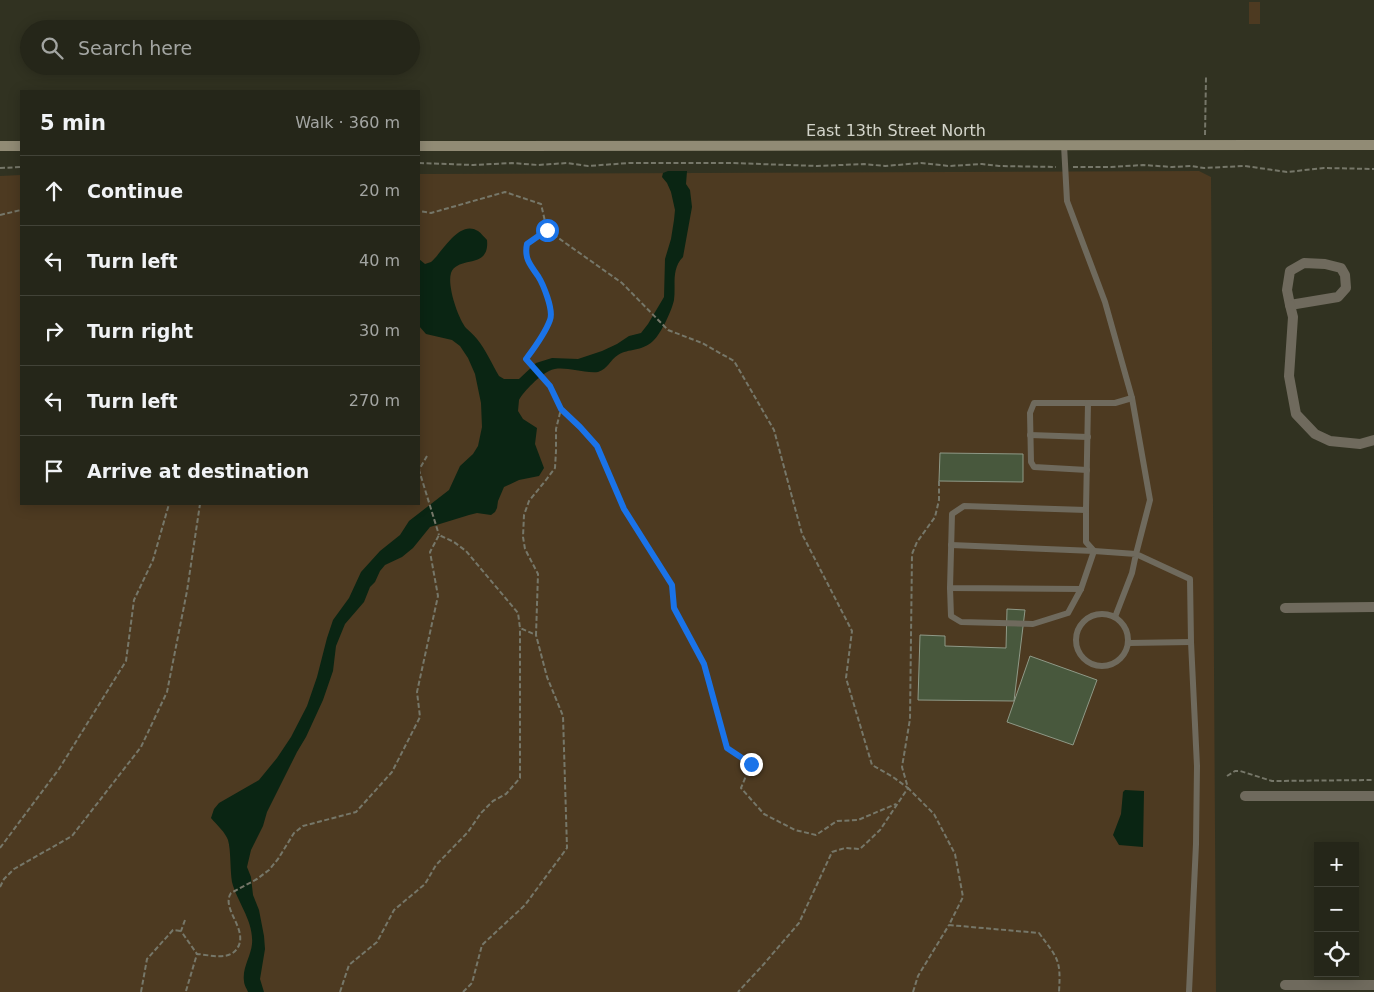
<!DOCTYPE html>
<html lang="en">
<head>
<meta charset="utf-8">
<style>
  body { margin:0; font-family:"DejaVu Sans",sans-serif; background:#313226; color:#f1f3f6 }
  .controls { position:absolute; right:15px; bottom:15px; display:grid; overflow:hidden; border-radius:0px; box-shadow:0 2px 12px #0003 }
  .controls button { width:45px; height:45px; display:grid; place-items:center; padding:0; border:0; border-bottom:1px solid #424338; background:#252619; color:#f1f3f6; font:25px sans-serif }
  .stop { position:absolute; width:15px; height:15px; margin:-11px; border:4px solid #1a73e8; border-radius:50%; background:#fff }
  .stop.end { background:#1a73e8; border-color:#fff; box-shadow:0 1px 5px #0008 }
  .list { margin:0; padding:0; list-style:none }
  h2 { display:flex; justify-content:space-between; align-items:center; height:65px; margin:0; padding:0 20px; font-size:21px }
  h2 small { font-size:16px; font-weight:400; color:#a3a5a2 }
  .list li { display:grid; grid-template-columns:32px 1fr auto; gap:15px; align-items:center; box-sizing:border-box; height:70px; padding:0 20px; border-top:1px solid #424338 }
  .list b { display:block; font-size:19px; white-space:nowrap }
  .list em { font-size:16px; font-style:normal; color:#a3a5a2 }
  .icon { flex:none; width:28px; height:28px; fill:none; stroke:currentColor; stroke-width:2; stroke-linecap:round; stroke-linejoin:round }
  .map { position:relative; flex:none; width:1374px; height:992px; overflow:hidden }
  .search { position:absolute; background:#252619; box-shadow:0 2px 12px #0003; left:20px; top:20px; width:400px; height:55px; display:flex; align-items:center; gap:12px; box-sizing:border-box; padding:0 18px; border-radius:28px; color:#a3a5a2; font-size:19px }
  .panel { position:absolute; background:#252619; box-shadow:0 2px 12px #0003; left:20px; top:90px; width:400px; height:415px; border-radius:0px }
  .map>svg:first-child { display:block }
</style>
</head>
<body>
<div class="map">
<svg width="1374" height="992" viewBox="0 0 1374 992">
  <rect width="100%" height="100%" fill="#313221"/>
  <!-- green -->
  <g fill="#4d3a21">
    <rect x="1249" y="2" width="11" height="22"/>
    <polygon points="1199,171 1211,177 1216,992 0,992 0,176 21,175 21,504 419,504 419,174"/>
  </g>
  <!-- water -->
  <g fill="#0a2513">
    <path d="M668,171h19l-1,13 4,6 2,17 -9,50c-12,12 -7,28 -9,43 -2,10 -13,34 -21,41 -12,11 -24,7 -35,14 -8,5 -10,14 -20,17 -7,1 -15,-1 -23,-2 -8,-1 -18,-3 -26,1 -9,4 -25,20 -30,29l-1,11 5,8 14,9 -2,16 9,24 -5,8 -20,4 -15,7 -6,14 -1,7 -2,4 -4,3 -14,-2 -8,2 -39,12 -17,21 -11,9 -17,8 -5,6 -5,11 -5,5 -6,15 -19,22 -9,22 -3,25 -10,29 -17,37 -9,15 -30,60 -4,14 -12,24 -4,17 4,10 2,18 6,15 5,26 1,13 -5,30 4,13h-16c-1,-3 -4,-7 -4,-11 -2,-13 7,-25 8,-37 2,-23 -15,-42 -20,-62 -2,-12 -1,-32 -4,-42 -3,-8 -11,-15 -17,-22l3,-9 5,-6 40,-23 18,-22 14,-21 16,-31 10,-29 10,-39 6,-18 16,-22 12,-26 19,-21 20,-16 9,-14 40,-31 11,-24 13,-12 5,-8 4,-19 -1,-24 -6,-29 -7,-16 -8,-12 -8,-6 -26,-6 -7,-8v-67l6,5 6,-2c11,-9 28,-43 47,-31 3,2 6,6 9,9 3,30 -29,15 -36,33 -4,13 7,45 15,55 4,4 8,7 11,11 9,11 15,25 22,37l5,3h15l17,-16 16,-5 26,1 24,-8 15,-7 12,-8 12,-3 7,-9 16,-27 1,-38 6,-20 3,-19 1,-10 -4,-18 -4,-9 -5,-6 1,-4z"/>
    <polygon points="1125,790 1144,791 1143,847 1119,845 1113,835 1121,814 1123,792"/>
  </g>
  <!-- building -->
  <g fill="#48583d" stroke="#8f9987">
    <polygon points="940,453 1023,454 1023,482 939,481"/>
    <polygon points="1007,609 1025,610 1014,701 918,700 920,635 945,636 945,646 1006,648"/>
    <polygon points="1030,656 1097,680 1073,745 1007,722"/>
  </g>
  <g fill="none" stroke-linecap="round" stroke-linejoin="round">
    <!-- path -->
    <g stroke="#767769" stroke-width="2" stroke-dasharray="5 2.5" stroke-linecap="butt">
      <polyline points="1205,135 1206,77"/>
      <polyline points="419,163 473,165 512,163 538,165 567,163 588,166 629,163 731,163 817,166 864,164 885,166 921,163 949,166 982,164 999,166 1056,167"/>
      <polyline points="1073,167 1111,167 1143,165 1172,167 1191,166 1204,168 1245,166 1287,172 1324,168 1374,169"/>
      <polyline points="0,168 21,167"/>
      <polyline points="0,215 21,210"/>
      <polyline points="547,230 622,283 668,330 702,343 734,361 774,430 802,534 852,631 846,678 872,765 893,777 908,788 880,830 860,849 845,848 832,852 799,923 763,965 738,992"/>
      <polyline points="561,409 580,427 597,446 624,509 672,585 674,608 704,664 727,748 751,764 741,788 764,814 795,830 816,835 837,821 858,820 896,804"/>
      <polyline points="427,456 419,470 439,535"/>
      <path d="M939,481v19l-4,17 -18,25 -5,12 -2,165 -8,48 6,21 26,26 21,40 8,43 -14,28 90,8c19,26 22,26 20,59"/>
      <polyline points="1227,776 1235,771 1240,771 1272,781 1374,780"/>
      <polyline points="0,848 59,769 126,661 134,600 153,560 169,504"/>
      <polyline points="0,887 4,879 14,869 72,836 141,747 167,692 187,591 200,504"/>
      <polyline points="185,920 181,931 197,954"/>
      <path d="M186,991l11,-37c14,1 35,8 42,-9 7,-18 -18,-37 -8,-52l26,-14 12,-9 9,-11 16,-26 9,-7 53,-14 36,-40 28,-55 -3,-25 21,-96 -8,-44 9,-17 15,7 12,9 52,62 2,15 16,7 2,-61 -13,-25 -2,-12 1,-22 5,-14 17,-21 9,-12 1,-17v-22l5,-20 -11,-23 -24,-27c9,-12 19,-25 24,-39 4,-12 -8,-38 -15,-47 -6,-10 -11,-16 -8,-29l20,-14 -6,-26 -36,-12 -74,21 -12,-2"/>
      <polyline points="141,992 147,959 173,930 181,931"/>
      <polyline points="340,992 349,965 377,942 394,910 425,884 436,865 468,832 481,813 493,801 506,794 520,778 520,628"/>
      <polyline points="463,992 472,983 482,945 525,905 567,848 563,716 547,677 536,635"/>
      <polyline points="913,992 918,976 949,925"/>
    </g>
    <!-- lane -->
    <g stroke="#6f6a5d" stroke-width="6">
      <polyline points="1064,145 1067,201 1105,302 1132,398 1150,500 1136,554 1190,579 1191,642 1197,766 1196,844 1189,992"/>
      <polyline points="1030,435 1088,437"/>
      <polyline points="1087,470 1034,467 1031,462 1030,413 1034,403 1088,403"/>
      <polyline points="1086,510 1086,542 1094,551"/>
      <polyline points="951,545 1094,551"/>
      <polyline points="950,588 951,616 961,622 1033,624 1068,613 1081,589 1094,551 1136,554 1132,573 1115,617"/>
      <polyline points="1081,589 950,588 952,514 964,506 1086,510 1088,403 1115,403 1132,398"/>
      <circle cx="1102" cy="640" r="26"/>
      <polyline points="1129,643 1191,642"/>
    </g>
    <!-- street -->
    <g stroke="#6f6a5d" stroke-width="10">
      <polygon points="1304,263 1325,264 1341,268 1345,275 1346,288 1338,297 1290,305 1287,290 1290,271"/>
      <polyline points="1290,305 1293,317 1289,376 1296,414 1315,434 1330,441 1360,444 1374,440"/>
      <polyline points="1285,608 1374,607"/>
      <polyline points="1245,796 1374,796"/>
      <polyline points="1285,985 1374,985"/>
    </g>
    <!-- secondary -->
    <g stroke="#918b75" stroke-width="10">
      <polyline points="0,146 21,146"/>
      <polyline points="419,146 1374,145"/>
    </g>
  </g>
  <g fill="none" stroke-linecap="round" stroke-linejoin="round">
    <!-- route -->
    <path stroke="#1a73e8" stroke-width="6" d="M547,230l-20,14c-3,14 3,21 11,32 5,8 16,34 12,44 -5,14 -15,27 -24,39l24,27 11,23 19,18 17,19 27,63 48,76 2,23 30,56 23,84 24,16"/>
  </g>
  <g text-anchor="middle" stroke-width="5" stroke-linejoin="round" paint-order="stroke">
    <!-- street labels -->
    <g font-size="16" fill="#d3d4ca" stroke="#313221">
      <text x="896" y="136">East 13th Street North</text>
    </g>
  </g>
</svg>
<div class="controls">
<button>+</button>
<button>−</button>
<button><svg class="icon" aria-label="locate" viewBox="0 0 24 24"><circle cx="12" cy="12" r="6"/><path d="M12 2v4M12 18v4M2 12h4M18 12h4"/></svg></button>
</div>
<div class="stop" style="left:547px;top:230px"></div>
<div class="stop end" style="left:751px;top:764px"></div>
<div class="search"><svg class="icon" aria-label="search" viewBox="0 0 24 24"><circle cx="10" cy="10" r="6"/><path d="M15 15l6 6"/></svg>Search here</div>
<section class="panel">
<h2>5 min<small>Walk · 360 m</small></h2>
<ul class="list">
<li><svg class="icon" aria-label="ahead" viewBox="0 0 24 24"><path d="M12 20V5M6 11l6-6 6 6"/></svg><div><b>Continue</b></div><em>20 m</em></li>
<li><svg class="icon" aria-label="left" viewBox="0 0 24 24"><path d="M17 20v-9H6M10 6l-5 5 5 5"/></svg><div><b>Turn left</b></div><em>40 m</em></li>
<li><svg class="icon" aria-label="right" viewBox="0 0 24 24"><path d="M7 20v-9h11M14 6l5 5-5 5"/></svg><div><b>Turn right</b></div><em>30 m</em></li>
<li><svg class="icon" aria-label="left" viewBox="0 0 24 24"><path d="M17 20v-9H6M10 6l-5 5 5 5"/></svg><div><b>Turn left</b></div><em>270 m</em></li>
<li><svg class="icon" aria-label="arrive" viewBox="0 0 24 24"><path d="M6 21V4h12l-3 4 3 4H6"/></svg><div><b>Arrive at destination</b></div></li>
</ul>
</section>
</div>
</body>
</html>
